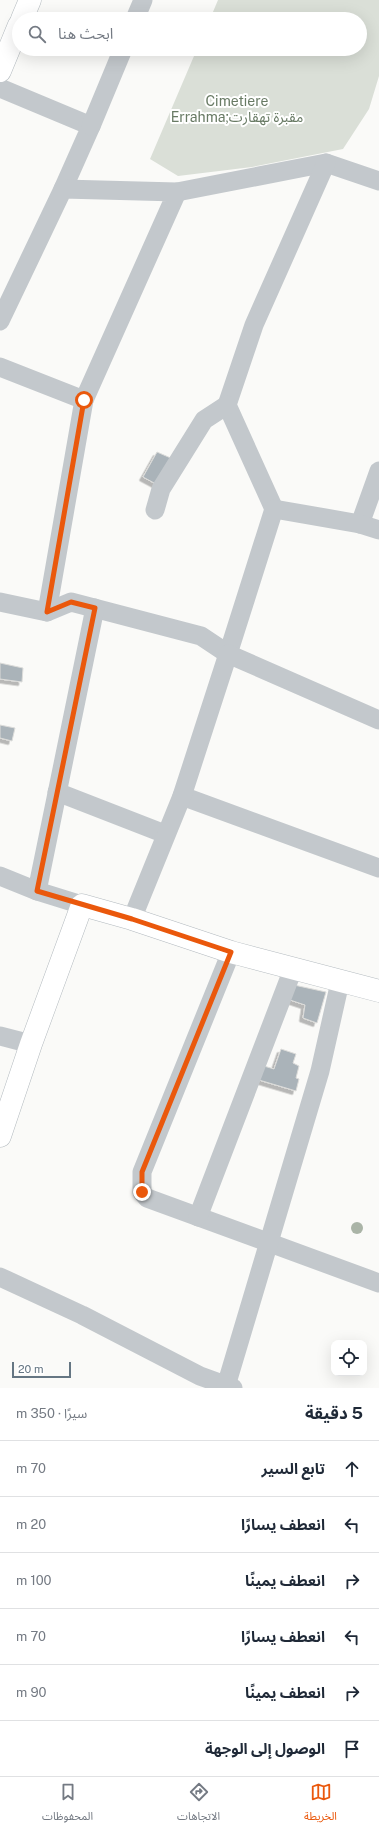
<!DOCTYPE html>
<html lang="ar">
<head>
<meta charset="utf-8">
<style>
  body { margin:0; font-family:"Public Sans","Noto Sans Arabic",sans-serif; background:#f2f2f3; color:#1f2937; direction:rtl }
  .controls { position:absolute; right:12px; bottom:12px; display:grid; overflow:hidden; border-radius:8px; box-shadow:0 4px 16px #0002 }
  .controls button { width:36px; height:36px; display:grid; place-items:center; padding:0; border:0; border-bottom:1px solid #e0e1e3; background:#fff; color:#1f2937; font:20px sans-serif }
  .scale { position:absolute; left:12px; bottom:10px; width:59px; box-sizing:border-box; padding-left:4px; border:2px solid #657683; border-top:0; font-size:11px; line-height:14px; white-space:nowrap; color:#657683; -webkit-text-stroke:3px #fff; paint-order:stroke }
  .stop { position:absolute; width:12px; height:12px; margin:-9px; border:3px solid #ea580c; border-radius:50%; background:#fff }
  .stop.end { background:#ea580c; border-color:#fff; box-shadow:0 1px 4px #0008 }
  .list { margin:0; padding:0; list-style:none }
  h2 { display:flex; justify-content:space-between; align-items:center; height:52px; margin:0; padding:0 16px; font-size:17px }
  h2 small { font-size:13px; font-weight:400; color:#747a83 }
  .list li { display:grid; grid-template-columns:26px 1fr auto; gap:12px; align-items:center; box-sizing:border-box; height:56px; padding:0 16px; border-top:1px solid #e0e1e3 }
  .list b { display:block; font-size:15px; white-space:nowrap }
  .list em { font-size:13px; font-style:normal; color:#747a83 }
  .icon { flex:none; width:22px; height:22px; fill:none; stroke:currentColor; stroke-width:2; stroke-linecap:round; stroke-linejoin:round }
  .map { position:relative; flex:none; width:379px; height:1388px; overflow:hidden; direction:ltr }
  .search { position:absolute; background:#fff; box-shadow:0 4px 16px #0002; left:12px; right:12px; top:12px; height:44px; display:flex; align-items:center; gap:10px; box-sizing:border-box; padding:0 14px; border-radius:22px; color:#747a83; font-size:15px }
  .sheet { height:388px; background:#fff }
  nav { display:flex; justify-content:space-around; align-items:center; box-sizing:border-box; height:56px; border-top:1px solid #e0e1e3; background:#fff; font-size:11px; color:#747a83 }
  nav a { display:grid; justify-items:center; gap:2px }
  nav .on { color:#ea580c }
  .map>svg:first-child { display:block }
</style>
</head>
<body>
<div class="map">
<svg width="379" height="1388" viewBox="0 0 379 1388">
  <defs>
    <filter id="shadow"><feDropShadow dx="-3.5" dy="3.5" stdDeviation="0" flood-color="#0004"/></filter>
  </defs>
  <rect width="100%" height="100%" fill="#fafaf8"/>
  <!-- green -->
  <polygon fill="#dadfd7" points="218,0 379,0 379,76 369,109 343,149 252,167 178,176 150,159 197,49 360,49 360,19 210,19"/>
  <!-- building -->
  <g fill="#aab3b9" stroke="#dcdcda" filter="url(#shadow)">
    <polygon points="157,452 173,459 156,484 143,477"/>
    <polygon points="0,663 23,668 22,682 0,679"/>
    <polygon points="0,725 15,728 12,741 0,738"/>
    <polygon points="294,985 326,992 317,1023 303,1018 305,1005 290,1000"/>
    <polygon points="281,1049 296,1054 293,1063 299,1066 296,1078 299,1079 296,1091 259,1080 264,1066 274,1069"/>
  </g>
  <g fill="none" stroke-linecap="round" stroke-linejoin="round">
    <defs>
      <g id="secondary">
        <polyline points="22,19 30,0"/>
        <polyline points="0,71 19,25"/>
        <polyline points="0,1136 31,1044 82,905 132,919 231,952 379,991"/>
      </g>
    </defs>
    <!-- secondary casing -->
    <use href="#secondary" stroke="#b3babf" stroke-width="23"/>
    <!-- street -->
    <g stroke="#c3c8cc" stroke-width="19">
      <polyline points="135,19 143,0"/>
      <polyline points="0,88 91,126 63,189"/>
      <polyline points="91,126 123,49"/>
      <polyline points="177,192 326,163 379,181"/>
      <polyline points="0,321 63,189 177,192 84,400"/>
      <polyline points="0,367 84,400 47,612"/>
      <polyline points="274,509 227,405 254,325 326,163"/>
      <polyline points="155,510 161,489 204,420 227,405"/>
      <polyline points="360,524 379,471"/>
      <polyline points="0,602 47,612 71,602 201,636 228,654 274,509 360,524 379,530"/>
      <polyline points="57,792 165,834"/>
      <polyline points="182,796 379,868"/>
      <polyline points="0,876 37,891 82,905"/>
      <polyline points="37,891 95,608"/>
      <polyline points="132,919 182,796 228,654 379,720"/>
      <polyline points="231,952 142,1172 142,1192 147,1198 379,1283"/>
      <polyline points="0,1036 31,1044"/>
      <polyline points="198,1217 293,969"/>
      <polyline points="0,1277 82,1315 200,1376 233,1388"/>
      <polyline points="226,1386 320,1071 340,982"/>
    </g>
    <!-- secondary -->
    <use href="#secondary" stroke="#fff" stroke-width="22"/>
  </g>
  <!-- trees -->
  <circle fill="#aab4a7" cx="357" cy="1228" r="6"/>
  <g fill="none" stroke-linecap="round" stroke-linejoin="round">
    <!-- route -->
    <polyline stroke="#ea580c" stroke-width="5" points="84,400 47,612 71,602 95,608 37,891 132,919 231,952 142,1172 142,1192"/>
  </g>
  <g text-anchor="middle" stroke-width="4" stroke-linejoin="round" paint-order="stroke">
    <!-- park labels -->
    <g font-size="14" fill="#687a64" stroke="#fff">
      <text x="237" y="106">Cimetiere<tspan x="237" dy="16">Errahma;مقبرة تهقارت</tspan></text>
    </g>
  </g>
</svg>
<div class="controls">
<button><svg class="icon" aria-label="locate" viewBox="0 0 24 24"><circle cx="12" cy="12" r="6"/><path d="M12 2v4M12 18v4M2 12h4M18 12h4"/></svg></button>
</div>
<div class="scale">20 m</div>
<div class="stop" style="left:84px;top:400px"></div>
<div class="stop end" style="left:142px;top:1192px"></div>
<div class="search"><svg class="icon" aria-label="search" viewBox="0 0 24 24"><circle cx="10" cy="10" r="6"/><path d="M15 15l6 6"/></svg>ابحث هنا</div>
</div>
<section class="sheet">
<h2>5 دقيقة<small>سيرًا · 350 m</small></h2>
<ul class="list">
<li><svg class="icon" aria-label="ahead" viewBox="0 0 24 24"><path d="M12 20V5M6 11l6-6 6 6"/></svg><div><b>تابع السير</b></div><em>70 m</em></li>
<li><svg class="icon" aria-label="left" viewBox="0 0 24 24"><path d="M17 20v-9H6M10 6l-5 5 5 5"/></svg><div><b>انعطف يسارًا</b></div><em>20 m</em></li>
<li><svg class="icon" aria-label="right" viewBox="0 0 24 24"><path d="M7 20v-9h11M14 6l5 5-5 5"/></svg><div><b>انعطف يمينًا</b></div><em>100 m</em></li>
<li><svg class="icon" aria-label="left" viewBox="0 0 24 24"><path d="M17 20v-9H6M10 6l-5 5 5 5"/></svg><div><b>انعطف يسارًا</b></div><em>70 m</em></li>
<li><svg class="icon" aria-label="right" viewBox="0 0 24 24"><path d="M7 20v-9h11M14 6l5 5-5 5"/></svg><div><b>انعطف يمينًا</b></div><em>90 m</em></li>
<li><svg class="icon" aria-label="arrive" viewBox="0 0 24 24"><path d="M6 21V4h12l-3 4 3 4H6"/></svg><div><b>الوصول إلى الوجهة</b></div></li>
</ul>
</section>
<nav>
<a class="on"><svg class="icon" aria-label="map" viewBox="0 0 24 24"><path d="M3 6l6-2 6 2 6-2v14l-6 2-6-2-6 2zM9 4v14M15 6v14"/></svg>الخريطة</a>
<a><svg class="icon" aria-label="directions" viewBox="0 0 24 24"><path d="M12 3l9 9-9 9-9-9zM9 14v-3h6M13 9l2 2-2 2"/></svg>الاتجاهات</a>
<a><svg class="icon" aria-label="saved" viewBox="0 0 24 24"><path d="M7 4h10v16l-5-4-5 4z"/></svg>المحفوظات</a>
</nav>
</body>
</html>
